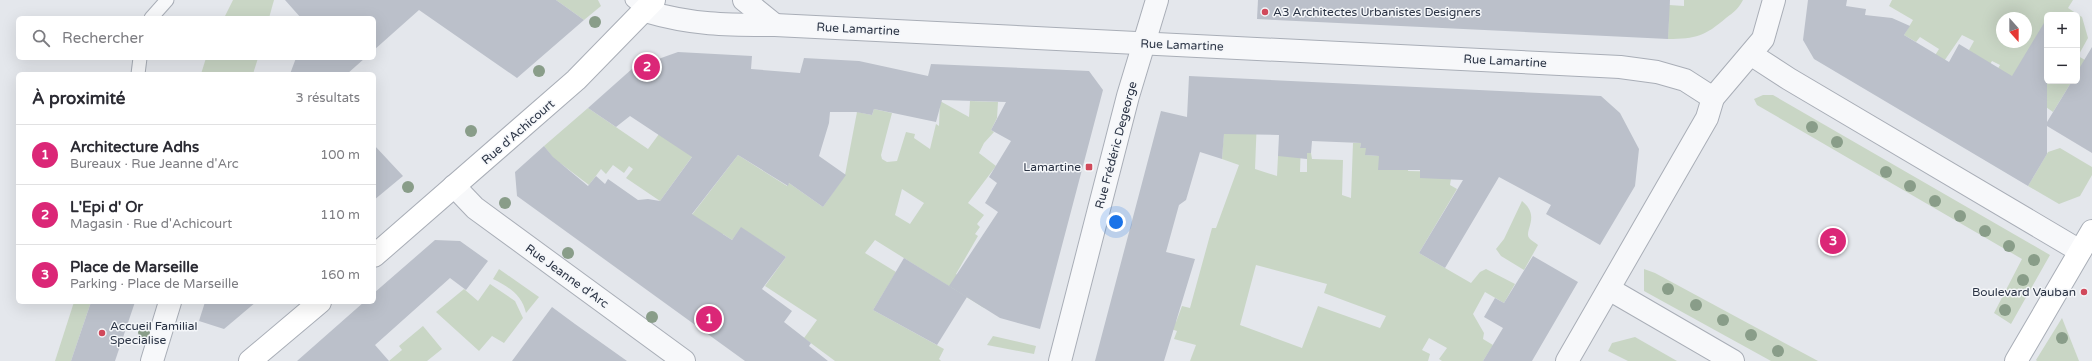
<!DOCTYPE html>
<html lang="fr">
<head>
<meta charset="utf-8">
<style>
  body { margin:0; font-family:"Varela Round",sans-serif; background:#f7f7f7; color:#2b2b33 }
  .controls { position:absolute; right:12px; top:12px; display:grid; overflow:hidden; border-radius:6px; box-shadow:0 4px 16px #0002 }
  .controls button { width:36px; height:36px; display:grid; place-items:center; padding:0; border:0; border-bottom:1px solid #e1e1e2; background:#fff; color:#2b2b33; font:20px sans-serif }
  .compass { position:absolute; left:1996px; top:12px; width:36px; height:36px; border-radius:50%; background:#fff; box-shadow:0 4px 16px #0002; rotate:159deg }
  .you { position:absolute; left:1116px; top:222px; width:14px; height:14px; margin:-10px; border:3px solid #fff; border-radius:50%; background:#1a73e8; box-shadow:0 0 0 6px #1a73e833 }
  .badge { display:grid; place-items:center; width:26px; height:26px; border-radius:50%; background:#db2777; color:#fff; font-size:13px; font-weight:700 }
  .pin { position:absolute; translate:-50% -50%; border:2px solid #fff; box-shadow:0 1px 4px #0006 }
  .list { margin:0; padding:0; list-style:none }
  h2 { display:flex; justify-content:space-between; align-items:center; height:52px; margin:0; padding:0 16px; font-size:17px }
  h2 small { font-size:13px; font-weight:400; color:#7c7c81 }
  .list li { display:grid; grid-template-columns:26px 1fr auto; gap:12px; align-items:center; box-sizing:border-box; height:60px; padding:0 16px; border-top:1px solid #e1e1e2 }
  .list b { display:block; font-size:15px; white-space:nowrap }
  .list p { margin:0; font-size:13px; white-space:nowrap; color:#7c7c81 }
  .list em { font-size:13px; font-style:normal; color:#7c7c81 }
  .icon { flex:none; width:22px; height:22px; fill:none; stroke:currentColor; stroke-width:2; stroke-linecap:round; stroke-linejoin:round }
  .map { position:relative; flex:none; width:2092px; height:361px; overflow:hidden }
  .search { position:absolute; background:#fff; box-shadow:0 4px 16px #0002; left:16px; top:16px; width:360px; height:44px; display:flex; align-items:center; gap:10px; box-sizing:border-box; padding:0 14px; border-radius:6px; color:#7c7c81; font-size:15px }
  .panel { position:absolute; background:#fff; box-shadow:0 4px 16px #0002; left:16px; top:72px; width:360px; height:232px; border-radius:6px }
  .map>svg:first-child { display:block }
</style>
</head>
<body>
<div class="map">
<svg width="2092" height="361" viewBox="0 0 2092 361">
  <rect width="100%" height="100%" fill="#e4e7ec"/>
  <!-- green -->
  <g fill="#c9d6c5" fill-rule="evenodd">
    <polygon points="233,0 274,0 269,18 224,18"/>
    <polygon points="556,0 598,0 601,6 584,20"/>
    <path d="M1684,0h59c-4,8 -10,13 -17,18 -21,18 -30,21 -58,21l1,-34 15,1z"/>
    <path d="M1892,0h181l-5,8 14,9 6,21 -10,18 14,8 -15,8v-57h-30v66h25l-19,31 -57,-40 4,-7 -8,-4 -7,11 -16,-22 5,-9 -12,-6 -24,35 -9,-5 10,-16 -19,-12 -4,5 -12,-7 9,-15 -24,-14zM2002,18h24v24h-24z"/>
    <polygon points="206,58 258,58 253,74 201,74"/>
    <polygon points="1763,95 1773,95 2050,255 2011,324 1994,313 2022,259 1757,105 1754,99"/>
    <path d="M940,101l29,16 1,-16 28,1 -1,16 -6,12 3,2 -10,11 -5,10 17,13 -28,37 16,12 -7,9 3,3 -5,7 3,2 -22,38 17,11 11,23 -109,-68 -10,13 31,19 -23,38 71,39 -5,10 2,2h-106l-31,-23 13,-18 -52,-34 21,-29 -45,-29 -9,12 -9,-6 -12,17 -30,-22 57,-74 49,31 2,-3 34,24 22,-32 12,-63 15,3 2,-6 18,4 -11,42 1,4 5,3 10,-1 9,-29 9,2 -1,4 16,11 6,-25 3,2zM902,189l22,14 -14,21 -15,-9z"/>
    <polygon points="588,108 648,149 673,115 707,136 660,201 626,178 633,169 629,166 624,173 613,165 606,174 601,169 589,185 560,163 558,164 544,146"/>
    <path d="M1225,116l32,2 -2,51 22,7 1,-20h5l18,-16 -1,32h7v-19h4l1,6 31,1 -1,35 9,3 2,-55h8l-1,5h6v7l13,1v14h8l1,-24 21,12 -1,13 44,1 -2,13 7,4 -38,64 52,30 9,-11 6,-3 29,15 -11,19 -19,-11 -12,22 11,19 -1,6 10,6 -10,16h-41l-3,-2 8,-11 -18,-10 -7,12 8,4 -2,7h-238l6,-16 -22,-6 3,-8 -21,-7 4,-8 16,6 6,-16 8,2 22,-80h4l23,-63 -17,-6zM1256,265l71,19 -3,9 62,23 -6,12 -62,-22 -16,42 -62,-23z"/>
    <polygon points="2060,148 2092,167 2092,175 2080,196 2059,204 2028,186 2048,152"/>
    <path d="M1522,201c20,16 0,31 8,38 2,2 6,4 8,6l-14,25 -23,-14 -5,-7 8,-10z"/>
    <path d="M499,269l40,28 -13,16c-4,-18 -17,-26 -33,-34z"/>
    <polygon points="1644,269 1655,273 1818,361 1771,361 1644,291"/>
    <polygon points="490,284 515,301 523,318 504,343 492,336 479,351 436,312 464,289 478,301"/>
    <polygon points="74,302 91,302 71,361 55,361"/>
    <polygon points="2062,318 2079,361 2037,361 2036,360"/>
    <polygon points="423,326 442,349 427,361 378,361 389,361 402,350 399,346"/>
    <polygon points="993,336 1036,346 1034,354 987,345"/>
    <polygon points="1635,337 1677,361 1628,361 1608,351 1612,343"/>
  </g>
  <!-- building -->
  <g fill="#bbc0ca">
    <polygon points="285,0 556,0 584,20 517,78 419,10 374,50 374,18 301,18"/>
    <polygon points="1258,0 1670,0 1668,39 1257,19"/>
    <polygon points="1808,0 1847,0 1846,6 1866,9 1865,15 1892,18 1910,26 1904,35 1949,62 1959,44 2012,76 2047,18 2047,122 2072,81 2077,81 2077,72 2092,47 2092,153 2047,126 2047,154 2028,186 1814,59 1803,40"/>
    <polygon points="678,52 752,56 751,69 800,73 804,58 859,61 928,76 931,64 1089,71 1103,90 1040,329 1000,318 949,286 998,212 985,203 997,183 989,177 1011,141 991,130 1006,102 942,100 936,122 874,109 872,115 856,112 830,112 829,123 819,156 846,175 823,207 789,183 788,186 738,155 692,214 732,240 741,227 786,257 762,289 792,311 784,322 811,343 809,346 828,361 745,361 517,196 515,172 544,146 553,157 588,186 596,176 605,184 608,179 638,200 648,199 660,201 692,157 630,116 616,127 588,108 633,68"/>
    <polygon points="296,58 365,58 347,74 290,74"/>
    <polygon points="1189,76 1601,96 1620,113 1639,149 1635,186 1600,245 1546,214 1551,205 1499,177 1445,268 1419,253 1463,180 1420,178 1420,170 1378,170 1379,156 1365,155 1366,148 1360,148 1361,143 1312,141 1311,153 1307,153 1307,159 1278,156 1279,135 1224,134 1222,159 1200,152 1186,200 1179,205 1166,252 1195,259 1164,361 1095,361 1161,111 1187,117"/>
    <polygon points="374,145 403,176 374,200"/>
    <polygon points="435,240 460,241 488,261 466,290 450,278 375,345 389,361 297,361 364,302 374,302 374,293"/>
    <polygon points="1533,256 1578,282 1532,361 1483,361 1503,328 1484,317 1495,298 1504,303"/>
    <polygon points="904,258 967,297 937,345 873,310"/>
    <polygon points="91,302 135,302 115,361 71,361"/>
    <polygon points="205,302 256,302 224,329 199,321"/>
    <polygon points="552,307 575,324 627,361 512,361"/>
  </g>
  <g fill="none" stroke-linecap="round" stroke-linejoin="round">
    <defs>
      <g id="lane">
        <polyline points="632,0 645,11"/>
        <polyline points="151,18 167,0"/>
        <polyline points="138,74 140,58"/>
      </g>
      <g id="street">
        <polyline points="744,0 775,25"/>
        <path d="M645,11c47,14 81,14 130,14l845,42 37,5 28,8 28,18"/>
        <polyline points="1752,55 1789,79 2080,251"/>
        <polyline points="454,186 475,208 684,361"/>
        <polyline points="1609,289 1733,361"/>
        <polyline points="152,361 170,302"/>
        <polyline points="1060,361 1128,96 1157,0"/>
        <polyline points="1567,361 1707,118 1713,98 1763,39 1774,0"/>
      </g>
      <g id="secondary">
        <polyline points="374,256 576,80 654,0"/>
        <polyline points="250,361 320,302"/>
        <polyline points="2016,361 2092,231"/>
      </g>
    </defs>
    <!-- lane casing -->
    <use href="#lane" stroke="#a9aeb7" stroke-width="15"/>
    <!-- street casing -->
    <use href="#street" stroke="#a9aeb7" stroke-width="24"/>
    <!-- secondary casing -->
    <use href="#secondary" stroke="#a9aeb7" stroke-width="24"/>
    <!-- lane -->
    <use href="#lane" stroke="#f7f8fa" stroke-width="13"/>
    <!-- street -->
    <use href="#street" stroke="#f7f8fa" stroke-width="22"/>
    <!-- secondary -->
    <use href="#secondary" stroke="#fff" stroke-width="22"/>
  </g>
  <!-- trees -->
  <g fill="#899d89">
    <circle cx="595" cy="22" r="6"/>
    <circle cx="539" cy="71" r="6"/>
    <circle cx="1812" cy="127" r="6"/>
    <circle cx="471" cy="131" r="6"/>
    <circle cx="1837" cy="142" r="6"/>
    <circle cx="1886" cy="172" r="6"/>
    <circle cx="1910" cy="186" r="6"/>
    <circle cx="408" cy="187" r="6"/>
    <circle cx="1935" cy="201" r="6"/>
    <circle cx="505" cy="203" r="6"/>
    <circle cx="1960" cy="216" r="6"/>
    <circle cx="1985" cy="231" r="6"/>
    <circle cx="2009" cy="246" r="6"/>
    <circle cx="568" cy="253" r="6"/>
    <circle cx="2034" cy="260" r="6"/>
    <circle cx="2023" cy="280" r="6"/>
    <circle cx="1668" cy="289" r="6"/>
    <circle cx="1696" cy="305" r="6"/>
    <circle cx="2005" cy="310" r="6"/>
    <circle cx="652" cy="317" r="6"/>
    <circle cx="1723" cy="320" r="6"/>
    <circle cx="144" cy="332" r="6"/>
    <circle cx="1751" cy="335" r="6"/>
    <circle cx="2062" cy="338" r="6"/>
    <circle cx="1778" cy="351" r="6"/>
  </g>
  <!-- markers -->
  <g fill="#d1495b" stroke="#f4f6f9" stroke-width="1.5">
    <circle cx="1265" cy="12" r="4"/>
    <rect x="1085" y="163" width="8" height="8" rx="2"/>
    <circle cx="2084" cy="292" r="4"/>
    <circle cx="102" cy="333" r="4"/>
  </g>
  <g text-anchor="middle" stroke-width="3" stroke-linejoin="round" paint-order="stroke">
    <!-- poi labels -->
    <g font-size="12" fill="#2b3445" stroke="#f4f6f9" text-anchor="start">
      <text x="1273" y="16">A3 Architectes Urbanistes Designers</text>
      <text x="1081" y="171" text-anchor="end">Lamartine</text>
      <text x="2076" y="296" text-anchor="end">Boulevard Vauban</text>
      <text x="110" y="330">Accueil Familial<tspan x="110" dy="14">Specialise</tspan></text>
    </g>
    <!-- street labels -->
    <g font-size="12" fill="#2b3445" stroke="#f4f6f9">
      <text transform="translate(858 29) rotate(3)" y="4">Rue Lamartine</text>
      <text transform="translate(1182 45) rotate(2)" y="4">Rue Lamartine</text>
      <text transform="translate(1505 61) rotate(3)" y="4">Rue Lamartine</text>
      <text transform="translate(518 132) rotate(-41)" y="4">Rue d'Achicourt</text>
      <text transform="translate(1116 145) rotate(-75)" y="4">Rue Frédéric Degeorge</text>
      <text transform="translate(567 276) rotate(36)" y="4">Rue Jeanne d'Arc</text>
    </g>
  </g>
</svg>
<div class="controls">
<button>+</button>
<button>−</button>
</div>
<svg class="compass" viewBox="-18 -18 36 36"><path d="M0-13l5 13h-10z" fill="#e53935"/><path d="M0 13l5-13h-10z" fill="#7c7c81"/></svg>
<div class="you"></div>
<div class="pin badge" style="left:709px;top:319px">1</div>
<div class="pin badge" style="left:647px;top:67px">2</div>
<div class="pin badge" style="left:1833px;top:241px">3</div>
<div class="search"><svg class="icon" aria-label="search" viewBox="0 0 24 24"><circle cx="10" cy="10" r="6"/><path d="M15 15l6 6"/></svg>Rechercher</div>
<section class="panel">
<h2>À proximité<small>3 résultats</small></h2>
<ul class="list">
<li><span class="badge">1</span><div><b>Architecture Adhs</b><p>Bureaux · Rue Jeanne d'Arc</p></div><em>100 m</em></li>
<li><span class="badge">2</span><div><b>L'Epi d' Or</b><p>Magasin · Rue d'Achicourt</p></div><em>110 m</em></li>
<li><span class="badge">3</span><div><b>Place de Marseille</b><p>Parking · Place de Marseille</p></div><em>160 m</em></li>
</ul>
</section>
</div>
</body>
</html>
